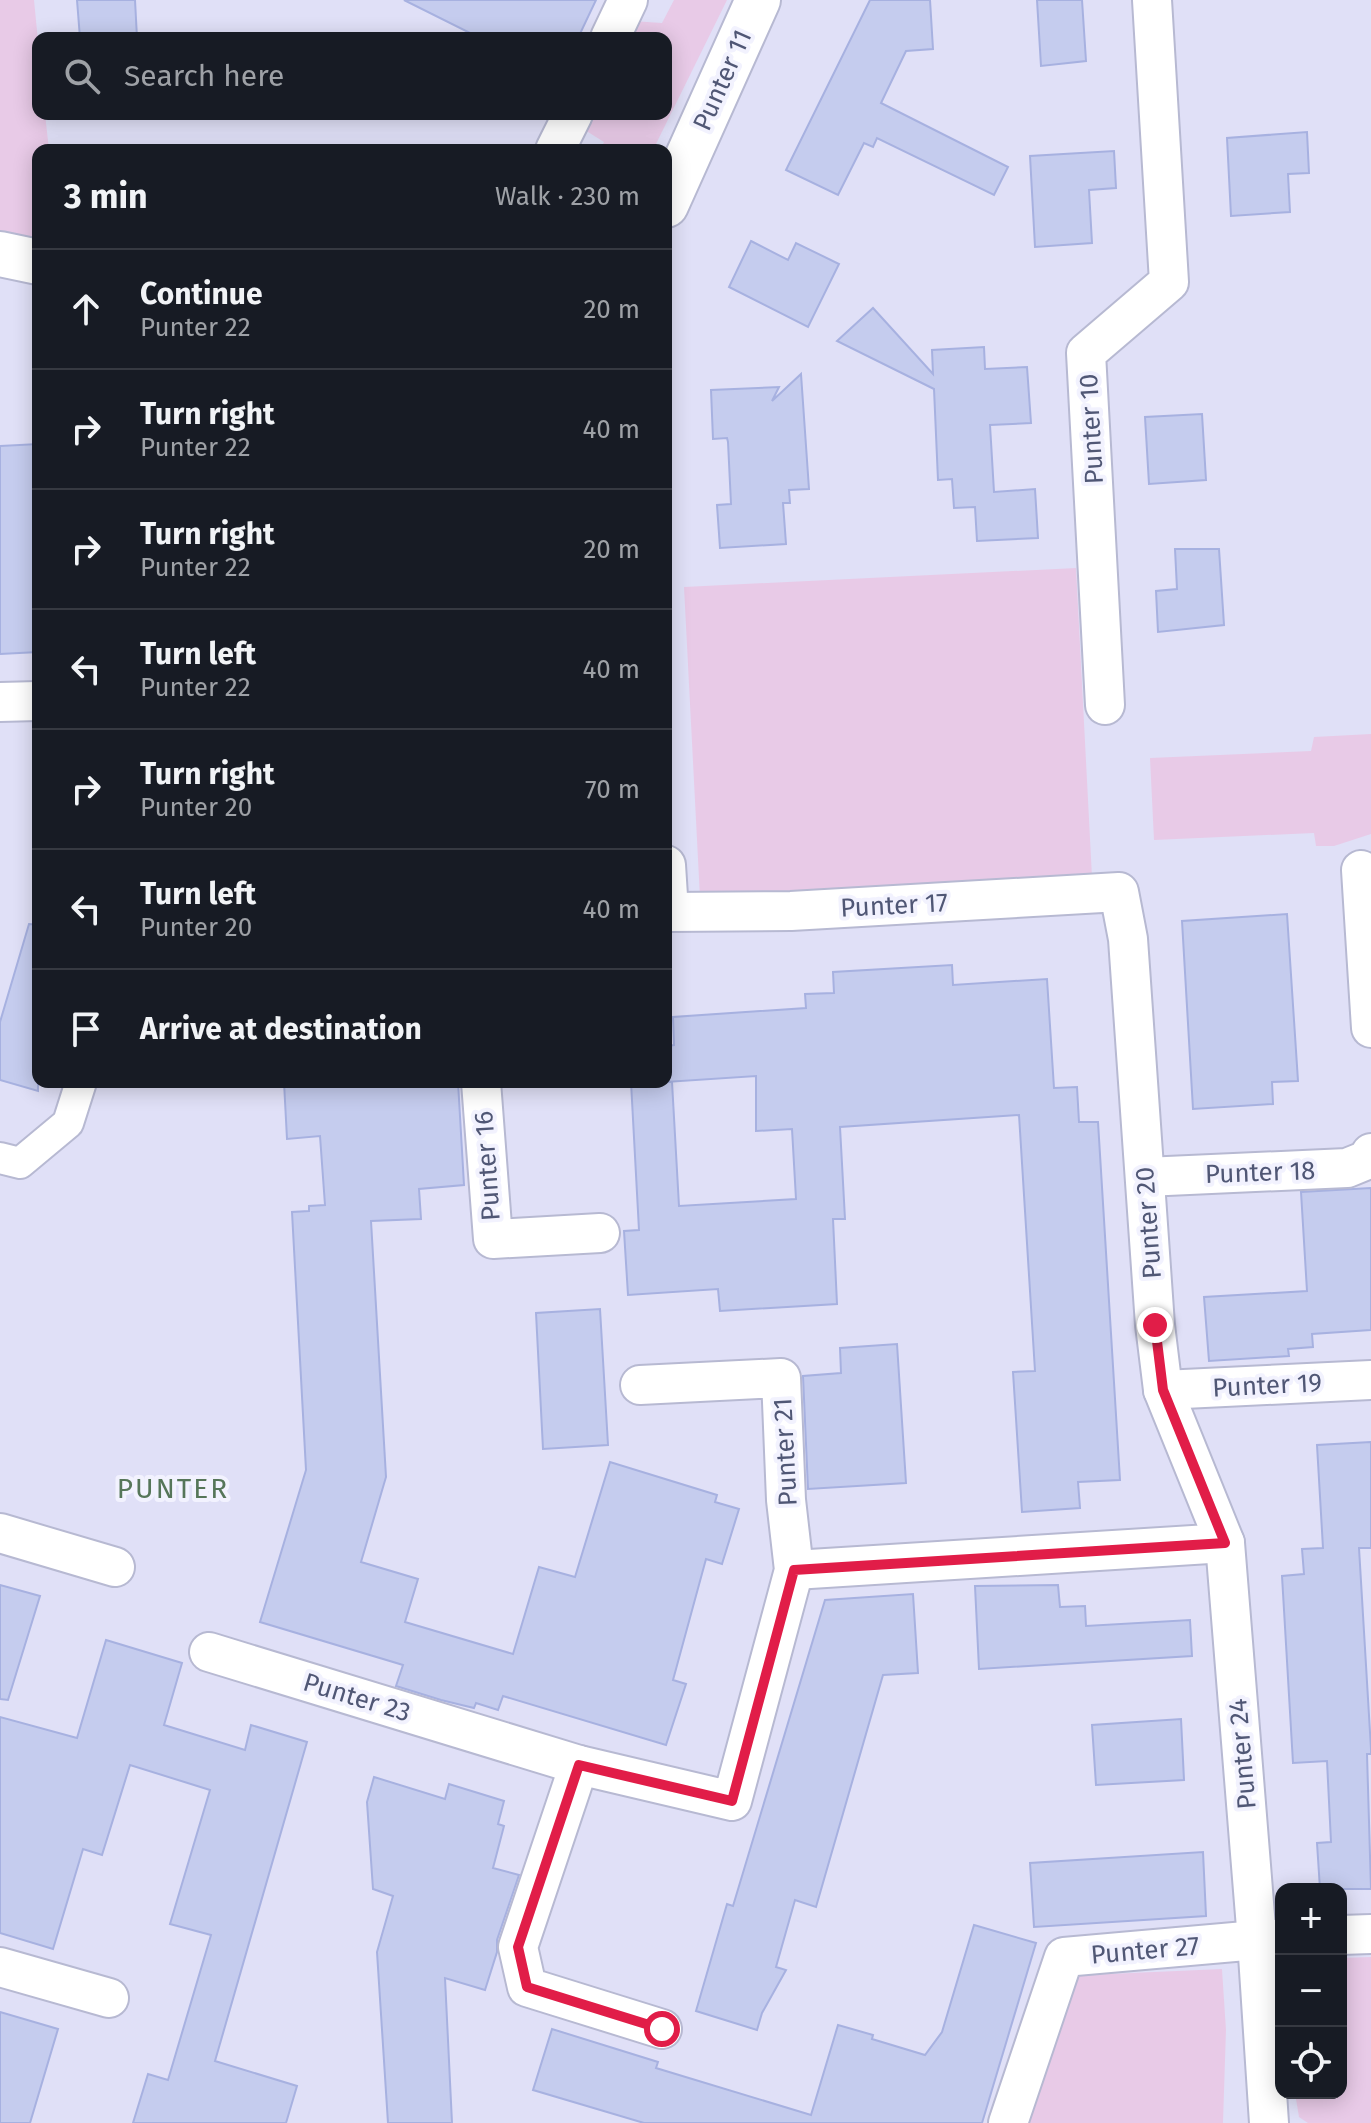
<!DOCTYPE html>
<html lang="en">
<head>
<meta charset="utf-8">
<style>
  body { margin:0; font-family:"Fira Sans",sans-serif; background:#242831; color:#f1f3f6 }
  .controls { position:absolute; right:24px; bottom:24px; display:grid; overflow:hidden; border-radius:16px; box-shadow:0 4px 20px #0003 }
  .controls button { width:72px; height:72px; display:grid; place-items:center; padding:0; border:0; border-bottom:2px solid #363941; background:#171b24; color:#f1f3f6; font:40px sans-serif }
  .stop { position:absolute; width:24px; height:24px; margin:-18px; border:6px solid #e11d48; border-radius:50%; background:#fff }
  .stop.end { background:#e11d48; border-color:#fff; box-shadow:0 2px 8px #0008 }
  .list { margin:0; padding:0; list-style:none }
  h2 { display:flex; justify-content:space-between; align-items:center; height:104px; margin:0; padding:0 32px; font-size:34px }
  h2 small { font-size:26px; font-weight:400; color:#9ea1a6 }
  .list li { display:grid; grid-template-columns:52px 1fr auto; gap:24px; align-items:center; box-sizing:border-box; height:120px; padding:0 32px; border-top:2px solid #363941 }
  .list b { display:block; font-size:30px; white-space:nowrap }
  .list p { margin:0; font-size:26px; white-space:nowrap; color:#9ea1a6 }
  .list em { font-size:26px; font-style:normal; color:#9ea1a6 }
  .icon { flex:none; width:44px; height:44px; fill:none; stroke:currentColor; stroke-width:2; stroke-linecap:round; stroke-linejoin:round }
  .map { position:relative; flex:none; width:1371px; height:2123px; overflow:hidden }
  .search { position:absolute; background:#171b24; box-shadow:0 4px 20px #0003; left:32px; top:32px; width:640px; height:88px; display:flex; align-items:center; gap:20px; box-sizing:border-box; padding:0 28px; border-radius:16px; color:#9ea1a6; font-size:30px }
  .panel { position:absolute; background:#171b24; box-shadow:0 4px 20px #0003; left:32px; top:144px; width:640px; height:944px; border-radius:16px }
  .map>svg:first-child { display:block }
</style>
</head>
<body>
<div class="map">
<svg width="1371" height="2123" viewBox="0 0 1371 2123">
  <rect width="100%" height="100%" fill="#ecebfb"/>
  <!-- residential -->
  <path fill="#e0e0f7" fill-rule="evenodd" d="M0,0h1371v2123h-1371zM38,38h628v76h-628zM38,150h628v932h-628zM1281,1889h60v204h-60z"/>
  <!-- green -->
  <g fill="#e8cae7">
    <polygon points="0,0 34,0 38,41 38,114 45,114 49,150 38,150 38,241 0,233"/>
    <polygon points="674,0 727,0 653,150 600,150 604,142 580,127 586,114 666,114 666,38 624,38 632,21 662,23"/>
    <polygon points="1076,568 1092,877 1089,875 700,898 684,587"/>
    <polygon points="1371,734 1371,834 1334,846 1316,846 1314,833 1154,840 1150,758 1311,751 1314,737"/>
    <polygon points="1371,1957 1371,2123 1308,2123 1299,2117 1295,2093 1341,2093 1341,1958"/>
    <polygon points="1222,1969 1226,2030 1223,2123 1023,2123 1063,1976"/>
  </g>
  <!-- building -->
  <g fill="#c5ccee" stroke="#a7b1e0" stroke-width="2">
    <polygon points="77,0 135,0 137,38 80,38"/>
    <polygon points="404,0 596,0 578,38 480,38"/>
    <polygon points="870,0 930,0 933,49 906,51 881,103 1008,167 994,195 877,138 873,147 864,143 838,195 786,170"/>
    <polygon points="1037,0 1082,0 1086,61 1041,66"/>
    <polygon points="1307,132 1309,173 1288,174 1290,212 1231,216 1227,138"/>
    <polygon points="1114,151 1116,188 1089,190 1092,243 1035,247 1030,156"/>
    <polygon points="751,241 788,260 796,243 839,264 808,327 729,287"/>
    <polygon points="873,308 933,374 932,350 984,347 985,369 1027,367 1031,423 990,425 994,492 1035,489 1038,538 977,541 975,507 954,508 952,479 938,480 934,389 837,341"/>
    <polygon points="801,374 809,489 789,490 790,503 783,503 786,544 720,548 717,505 731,504 728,442 727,438 713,439 711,390 779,387 772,401"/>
    <polygon points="1202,414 1206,480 1149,484 1145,417"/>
    <polygon points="38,444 38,652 0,654 0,446"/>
    <polygon points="1175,549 1219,549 1224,625 1158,632 1156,591 1177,589"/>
    <polygon points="1287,914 1298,1081 1272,1082 1273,1104 1193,1109 1182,921"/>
    <polygon points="29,924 38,925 38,1091 0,1080 0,1022"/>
    <polygon points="952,965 953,985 1047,979 1054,1088 1077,1087 1079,1122 1098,1122 1120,1480 1078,1482 1080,1508 1022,1512 1013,1372 1035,1371 1019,1115 840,1127 845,1219 833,1219 837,1304 720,1311 718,1289 628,1295 624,1231 639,1230 631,1082 672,1082 679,1206 796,1199 792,1129 756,1131 756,1076 666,1082 666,1046 674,1045 673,1017 806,1008 805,994 834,993 833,972"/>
    <polygon points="284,1082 458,1082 464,1185 419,1189 421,1219 371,1221 386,1477 361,1562 418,1579 405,1622 513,1654 539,1567 575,1577 610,1462 717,1495 715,1502 739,1509 722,1564 706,1559 673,1680 686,1684 666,1745 503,1696 498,1710 476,1703 474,1708 441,1700 396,1686 403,1665 260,1622 306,1470 292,1212 309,1211 309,1206 325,1205 320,1136 287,1139"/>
    <polygon points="1371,1188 1371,1330 1312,1334 1313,1347 1288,1349 1289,1356 1209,1361 1204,1297 1307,1291 1301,1192"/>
    <polygon points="600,1309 608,1445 543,1449 536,1313"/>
    <polygon points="897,1344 906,1483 808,1489 803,1376 841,1373 840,1348"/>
    <polygon points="1371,1442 1371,1548 1359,1548 1371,1749 1371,1754 1367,1754 1371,1889 1320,1889 1317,1843 1331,1842 1327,1761 1293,1763 1282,1576 1304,1574 1302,1549 1323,1548 1317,1445"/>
    <polygon points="0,1585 40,1596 8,1700 0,1699"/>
    <polygon points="1058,1585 1060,1607 1085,1606 1086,1626 1190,1620 1192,1656 979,1669 975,1586"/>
    <polygon points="913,1594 918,1673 883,1675 816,1907 795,1900 776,1967 786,1970 762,2013 757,2030 696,2011 727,1904 733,1906 825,1600"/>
    <polygon points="106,1640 182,1663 164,1725 245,1750 251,1725 307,1742 215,2061 297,2086 286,2123 133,2123 148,2074 168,2080 211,1935 170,1924 210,1790 130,1765 102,1855 83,1849 53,1949 0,1933 0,1717 77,1738"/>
    <polygon points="1181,1719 1184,1780 1096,1785 1092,1725"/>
    <polygon points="374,1777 445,1799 449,1784 504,1801 498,1824 504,1826 493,1868 519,1875 497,1940 497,1952 485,1990 445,1978 452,2123 388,2123 377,1952 393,1896 373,1889 367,1802"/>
    <polygon points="1203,1852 1206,1916 1034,1927 1030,1863"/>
    <polygon points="974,1925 1036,1943 982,2123 644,2123 533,2090 552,2029 658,2062 656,2068 811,2115 838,2025 873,2035 872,2039 925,2055 942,2032"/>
    <polygon points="0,2012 58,2029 30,2123 0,2123"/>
  </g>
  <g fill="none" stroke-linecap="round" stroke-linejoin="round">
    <defs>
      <polyline id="pedestrian" points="0,1158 20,1163 68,1123 81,1082"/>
      <g id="minor">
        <polyline points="610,38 628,0"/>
        <polyline points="555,150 573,114"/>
        <polyline points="0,702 38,701"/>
        <polyline points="1105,705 1086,353 1169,282 1152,0"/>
        <polyline points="666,865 669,912"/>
        <polyline points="1361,870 1371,1028"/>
        <polyline points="669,912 791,911 1119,892 1128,939 1155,1325 1163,1390 1225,1543 794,1570"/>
        <polyline points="481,1082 493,1239 600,1233"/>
        <polyline points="1145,1177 1347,1168 1367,1160 1371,1153"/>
        <polyline points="1163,1390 1371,1380"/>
        <polyline points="0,1533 115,1567"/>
        <polyline points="1225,1543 1257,1940 1280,1939"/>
        <polyline points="209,1652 579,1765 732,1801 794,1570 786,1500 781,1378 640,1385"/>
        <polyline points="579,1765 518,1947 527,1987 662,2029"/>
        <polyline points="1341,1935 1371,1934"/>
        <polyline points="0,1967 109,1998"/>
        <polyline points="1008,2123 1064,1957 1257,1940 1269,2123"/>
      </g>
      <g id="tertiary">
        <polyline points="666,205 758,0"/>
        <polyline points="0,254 38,262"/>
      </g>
    </defs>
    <!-- pedestrian casing -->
    <use href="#pedestrian" stroke="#b7b9d2" stroke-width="34"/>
    <!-- minor casing -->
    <use href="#minor" stroke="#b7b9d2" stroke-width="42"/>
    <!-- tertiary casing -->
    <use href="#tertiary" stroke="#b7b9d2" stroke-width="48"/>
    <!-- pedestrian -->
    <use href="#pedestrian" stroke="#fff" stroke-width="30"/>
    <!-- minor -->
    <use href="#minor" stroke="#fff" stroke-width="38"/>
    <!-- tertiary -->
    <use href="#tertiary" stroke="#fff" stroke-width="44"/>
  </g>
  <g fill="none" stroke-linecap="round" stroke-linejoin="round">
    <!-- route -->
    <polyline stroke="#e11d48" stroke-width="10" points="662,2029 527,1987 518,1947 579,1765 732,1801 794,1570 1225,1543 1163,1390 1155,1325"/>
  </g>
  <g text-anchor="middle" stroke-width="8" stroke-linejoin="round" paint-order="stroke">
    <!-- street labels -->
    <g font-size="26" fill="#505775" stroke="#f2f2fe">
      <text transform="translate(722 80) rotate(-66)" y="9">Punter 11</text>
      <text transform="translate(1091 429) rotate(-93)" y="9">Punter 10</text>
      <text transform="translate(894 905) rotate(-3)" y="9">Punter 17</text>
      <text transform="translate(487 1166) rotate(-94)" y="9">Punter 16</text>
      <text transform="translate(1260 1172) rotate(-2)" y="9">Punter 18</text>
      <text transform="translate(1148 1223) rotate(-94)" y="9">Punter 20</text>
      <text transform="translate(1267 1385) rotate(-3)" y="9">Punter 19</text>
      <text transform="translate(785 1452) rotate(-93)" y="9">Punter 21</text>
      <text transform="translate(357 1697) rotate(17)" y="9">Punter 23</text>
      <text transform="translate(1242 1754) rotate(-95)" y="9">Punter 24</text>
      <text transform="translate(1145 1950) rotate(-5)" y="9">Punter 27</text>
    </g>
    <!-- neighbourhood labels -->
    <g font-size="28" letter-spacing="2" fill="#567659" stroke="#f2f2fe">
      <text x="173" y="1498">PUNTER</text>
    </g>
  </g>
</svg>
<div class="controls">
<button>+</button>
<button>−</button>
<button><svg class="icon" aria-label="locate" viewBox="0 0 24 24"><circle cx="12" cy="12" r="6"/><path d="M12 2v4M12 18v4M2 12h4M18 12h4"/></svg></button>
</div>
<div class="stop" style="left:662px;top:2029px"></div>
<div class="stop end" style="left:1155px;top:1325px"></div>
<div class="search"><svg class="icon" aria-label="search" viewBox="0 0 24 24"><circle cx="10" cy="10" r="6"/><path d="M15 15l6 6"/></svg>Search here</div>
<section class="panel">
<h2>3 min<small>Walk · 230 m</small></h2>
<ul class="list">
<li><svg class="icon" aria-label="ahead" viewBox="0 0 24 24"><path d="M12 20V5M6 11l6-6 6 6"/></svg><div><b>Continue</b><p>Punter 22</p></div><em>20 m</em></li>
<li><svg class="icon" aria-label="right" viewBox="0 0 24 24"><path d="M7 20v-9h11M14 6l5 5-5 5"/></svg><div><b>Turn right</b><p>Punter 22</p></div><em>40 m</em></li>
<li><svg class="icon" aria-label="right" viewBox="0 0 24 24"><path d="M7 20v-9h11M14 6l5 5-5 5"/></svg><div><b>Turn right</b><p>Punter 22</p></div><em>20 m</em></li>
<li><svg class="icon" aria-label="left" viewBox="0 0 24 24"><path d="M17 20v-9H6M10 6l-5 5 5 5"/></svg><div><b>Turn left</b><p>Punter 22</p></div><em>40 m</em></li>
<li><svg class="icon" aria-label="right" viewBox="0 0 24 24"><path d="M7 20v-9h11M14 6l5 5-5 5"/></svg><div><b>Turn right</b><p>Punter 20</p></div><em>70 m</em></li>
<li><svg class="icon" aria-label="left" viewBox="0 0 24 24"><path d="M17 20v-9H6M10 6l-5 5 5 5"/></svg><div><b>Turn left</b><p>Punter 20</p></div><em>40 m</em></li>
<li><svg class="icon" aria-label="arrive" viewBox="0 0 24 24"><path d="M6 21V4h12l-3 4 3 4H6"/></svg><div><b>Arrive at destination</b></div></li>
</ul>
</section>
</div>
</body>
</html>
